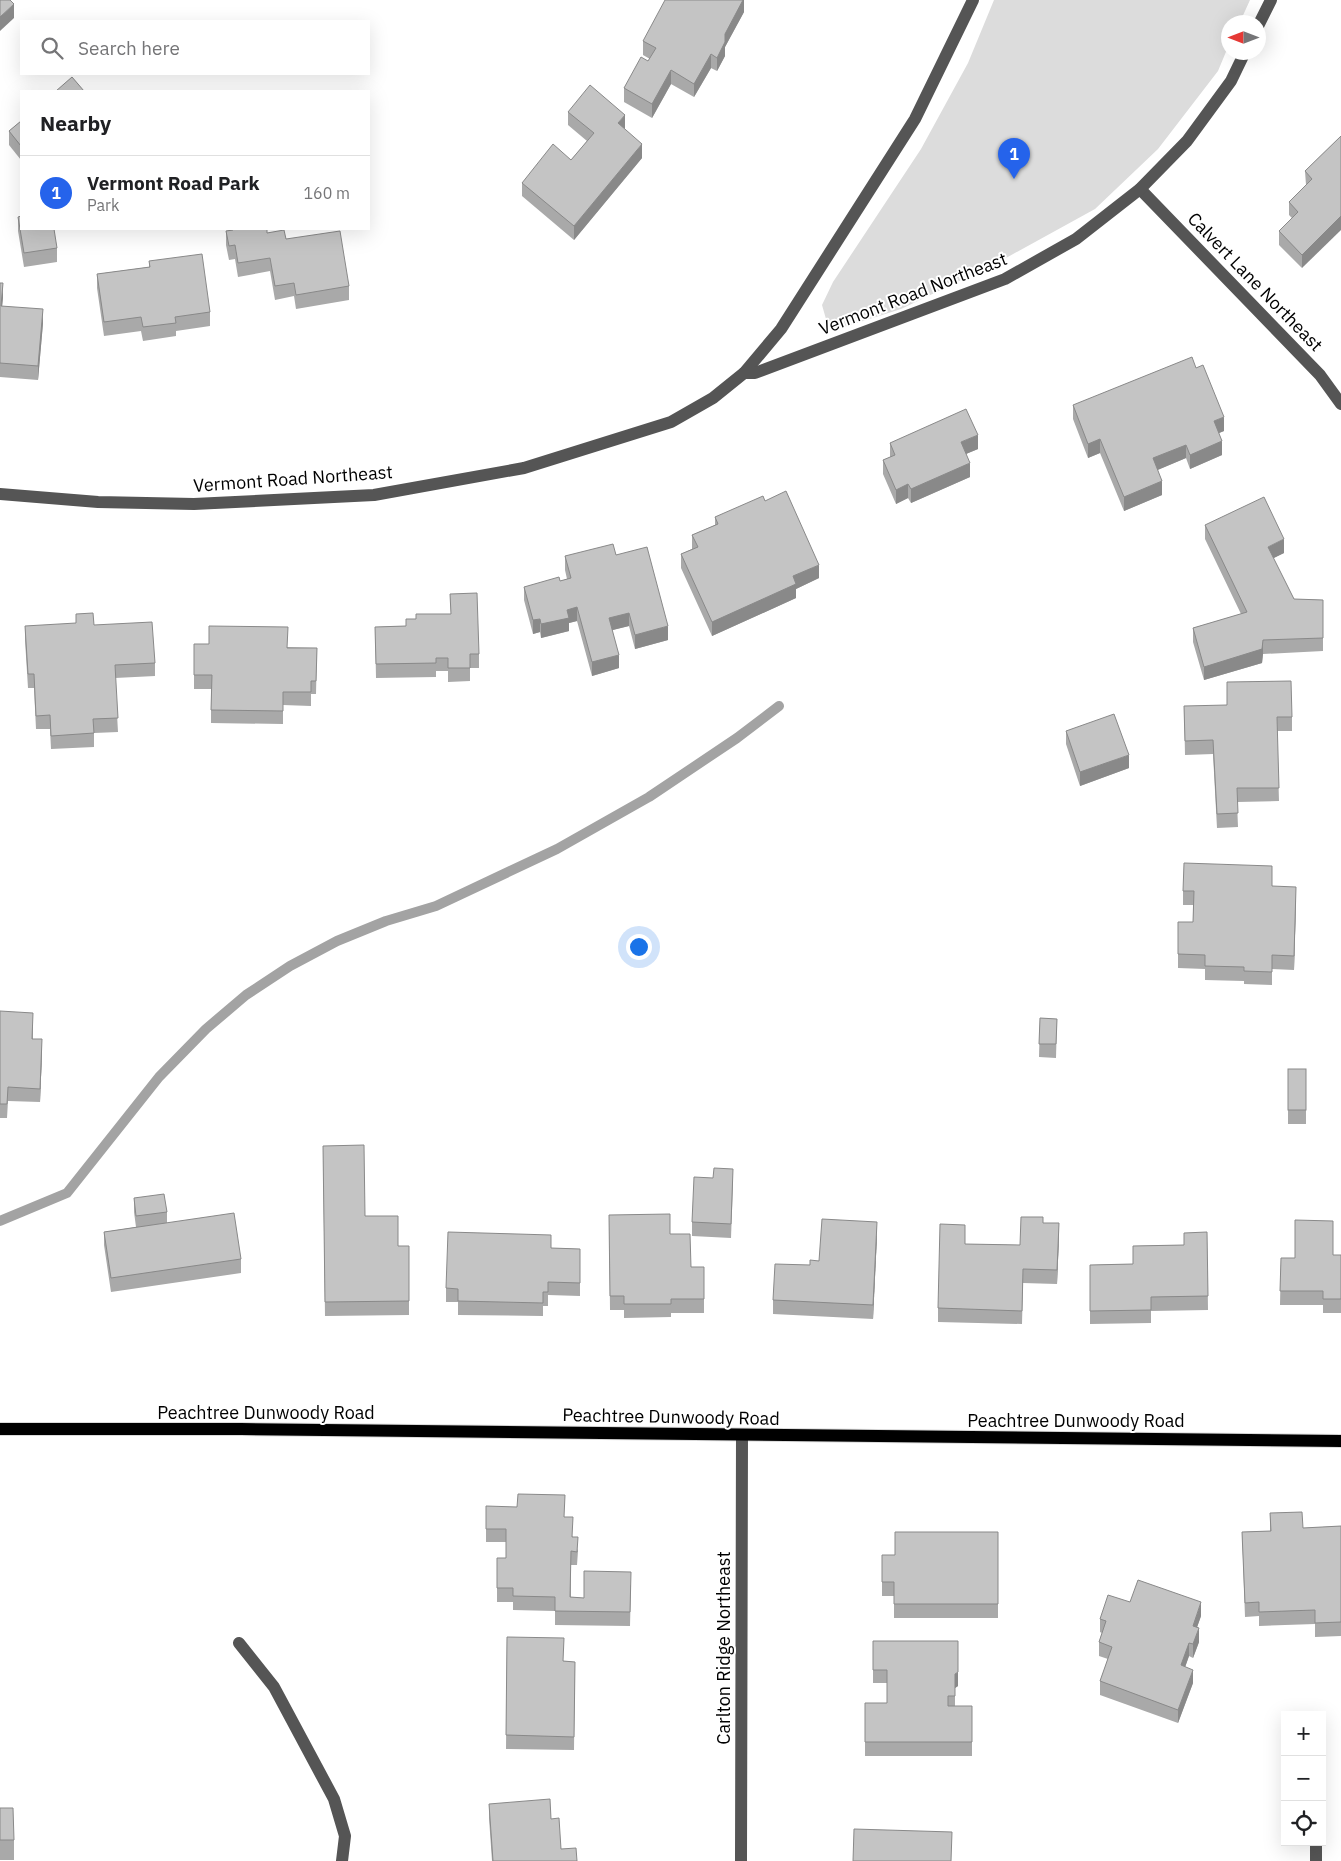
<!DOCTYPE html>
<html lang="en">
<head>
<meta charset="utf-8">
<style>
  body { margin:0; font-family:"IBM Plex Sans",sans-serif; background:#f6f6f6; color:#202124 }
  .controls { position:absolute; right:15px; bottom:15px; display:grid; overflow:hidden; border-radius:0px; box-shadow:0 5px 20px #0002 }
  .controls button { width:45px; height:45px; display:grid; place-items:center; padding:0; border:0; border-bottom:1px solid #e0e0e0; background:#fff; color:#202124; font:25px sans-serif }
  .compass { position:absolute; left:1221px; top:15px; width:45px; height:45px; border-radius:50%; background:#fff; box-shadow:0 5px 20px #0002; rotate:270deg }
  .you { position:absolute; left:638px; top:946px; width:18px; height:18px; margin:-12px; border:4px solid #fff; border-radius:50%; background:#1a73e8; box-shadow:0 0 0 8px #1a73e833 }
  .badge { display:grid; place-items:center; width:32px; height:32px; border-radius:50%; background:#2563eb; color:#fff; font-size:16px; font-weight:700 }
  .pin { position:absolute; translate:-50% -41px; filter:drop-shadow(0 1px 2px #0008) }
  .pin::after { content:''; position:absolute; top:26px; width:18px; height:15px; background:inherit; clip-path:polygon(0 0,100% 0,50% 100%) }
  .list { margin:0; padding:0; list-style:none }
  h2 { display:flex; justify-content:space-between; align-items:center; height:65px; margin:0; padding:0 20px; font-size:21px }
  h2 small { font-size:16px; font-weight:400; color:#757577 }
  .list li { display:grid; grid-template-columns:32px 1fr auto; gap:15px; align-items:center; box-sizing:border-box; height:75px; padding:0 20px; border-top:1px solid #e0e0e0 }
  .list b { display:block; font-size:19px; white-space:nowrap }
  .list p { margin:0; font-size:16px; white-space:nowrap; color:#757577 }
  .list em { font-size:16px; font-style:normal; color:#757577 }
  .icon { flex:none; width:28px; height:28px; fill:none; stroke:currentColor; stroke-width:2; stroke-linecap:round; stroke-linejoin:round }
  .map { position:relative; flex:none; width:1341px; height:1861px; overflow:hidden }
  .search { position:absolute; background:#fff; box-shadow:0 5px 20px #0002; left:20px; top:20px; width:350px; height:55px; display:flex; align-items:center; gap:12px; box-sizing:border-box; padding:0 18px; border-radius:0px; color:#757577; font-size:19px }
  .panel { position:absolute; background:#fff; box-shadow:0 5px 20px #0002; left:20px; top:90px; width:350px; height:140px; border-radius:0px }
  .map>svg:first-child { display:block }
</style>
</head>
<body>
<div class="map">
<svg width="1341" height="1861" viewBox="0 0 1341 1861">
  <rect width="100%" height="100%" fill="#fff"/>
  <!-- green -->
  <polygon fill="#dcdcdc" points="994,0 1250,0 1240,22 1228,22 1228,47 1218,71 1158,149 1095,209 995,264 901,309 841,328 826,319 822,305 833,282 921,149 968,63"/>
  <g fill="none" stroke-linecap="round" stroke-linejoin="round">
    <!-- stream -->
    <polyline stroke="#a3a3a3" stroke-width="10" points="0,1221 67,1193 159,1077 206,1029 246,995 290,966 337,941 386,921 436,906 557,849 649,797 737,738 779,706"/>
    <defs>
      <polyline id="major" points="0,1429 241,1429 1341,1441"/>
    </defs>
    <!-- major casing -->
    <use href="#major" stroke="#dbdbdb" stroke-width="14"/>
    <!-- minor -->
    <g stroke="#555" stroke-width="12">
      <polyline points="1258,26 1271,0"/>
      <polyline points="1140,189 1320,375 1341,404"/>
      <polyline points="744,373 781,329 915,119 973,0"/>
      <polyline points="0,494 98,502 194,504 374,495 524,468 671,422 713,398 744,373 755,373 1005,279 1076,239 1140,189 1187,141 1231,81 1245,52"/>
      <polyline points="239,1643 274,1687 334,1799 345,1836 342,1861"/>
      <polyline points="741,1861 742,1435"/>
      <polyline points="1316,1861 1316,1842"/>
    </g>
    <!-- major -->
    <use href="#major" stroke="#000" stroke-width="12"/>
  </g>
  <!-- wall -->
  <g fill="#a9a9a9">
    <polygon points="744,0 744,12 725,47 725,56 717,71 711,68 694,97 671,84 652,118 624,102 624,88 650,59 643,55 643,41"/>
    <polygon points="568,112 625,128 625,129 642,158 574,240 522,196 522,183 571,160 587,141 568,125"/>
    <polygon points="21,121 21,160 9,145 9,131"/>
    <polygon points="1341,136 1302,268 1279,245 1279,231 1292,218 1289,215 1289,202 1306,185 1305,171"/>
    <polygon points="18,217 57,248 57,262 24,267 18,231"/>
    <polygon points="230,229 267,229 267,233 286,239 349,286 349,300 296,309 294,296 275,300 270,271 238,277 235,259 229,260 226,245 226,231 230,230"/>
    <polygon points="149,261 210,312 210,326 176,331 176,336 143,341 141,331 104,336 97,288 97,274 149,267"/>
    <polygon points="0,283 3,297 2,306 43,323 38,380 0,377"/>
    <polygon points="1073,405 1224,431 1219,433 1222,455 1190,469 1186,458 1157,470 1162,495 1124,511 1100,453 1088,458 1073,419"/>
    <polygon points="890,443 978,449 966,454 970,477 911,503 908,498 896,504 883,474 883,460 890,457"/>
    <polygon points="765,501 819,578 796,589 796,598 712,636 681,568 681,554 692,549 692,535 715,525 715,517"/>
    <polygon points="1205,525 1284,553 1273,558 1294,599 1323,600 1323,651 1263,654 1262,663 1204,680 1193,642 1193,628 1241,614 1205,539"/>
    <polygon points="616,555 668,640 635,649 629,626 612,630 619,668 592,676 577,621 569,623 569,631 541,638 540,632 533,634 524,600 524,587 560,581 567,579 565,570 565,556"/>
    <polygon points="450,594 479,654 479,668 470,668 470,681 448,682 448,671 436,671 436,677 376,678 375,627 406,626 416,619 451,614"/>
    <polygon points="94,625 155,663 155,676 115,678 118,732 94,733 94,747 51,749 50,729 36,729 34,688 28,688 25,640 25,626"/>
    <polygon points="194,644 317,648 316,694 311,694 311,706 283,705 283,724 211,723 211,689 194,689"/>
    <polygon points="1184,706 1292,717 1292,731 1277,731 1279,801 1237,802 1238,827 1217,828 1213,754 1185,755"/>
    <polygon points="1066,731 1129,768 1080,786 1066,744"/>
    <polygon points="1272,886 1296,901 1294,970 1272,969 1272,985 1244,984 1244,981 1205,980 1205,969 1178,968 1178,954 1193,922 1193,905 1183,905 1183,891"/>
    <polygon points="0,1011 33,1027 33,1039 42,1053 40,1102 8,1101 7,1118 0,1118"/>
    <polygon points="1040,1018 1057,1019 1056,1058 1039,1057"/>
    <rect x="1288" y="1069" width="18" height="55"/>
    <polygon points="323,1146 365,1216 398,1246 409,1246 409,1315 325,1316"/>
    <polygon points="733,1183 731,1238 692,1236 692,1222"/>
    <polygon points="134,1198 167,1212 167,1223 241,1259 241,1273 111,1292 104,1245 104,1232 136,1227 134,1212"/>
    <polygon points="609,1215 670,1234 691,1267 704,1267 704,1313 671,1313 671,1317 624,1318 624,1310 610,1310"/>
    <polygon points="1043,1223 1059,1237 1057,1284 1023,1283 1022,1324 938,1322 938,1308 965,1244 1020,1245"/>
    <polygon points="1207,1232 1208,1310 1151,1311 1151,1323 1090,1324 1090,1265 1133,1264 1133,1246 1184,1245"/>
    <polygon points="877,1236 873,1319 773,1314 773,1300 810,1265"/>
    <polygon points="551,1248 580,1249 580,1296 548,1295 548,1306 543,1306 543,1316 458,1315 458,1302 446,1302 446,1288"/>
    <polygon points="1333,1255 1341,1255 1341,1313 1323,1313 1323,1305 1280,1305 1281,1258 1295,1258"/>
    <polygon points="486,1506 565,1517 578,1551 577,1565 571,1565 571,1597 584,1598 631,1585 630,1626 555,1625 555,1611 513,1610 513,1602 497,1602 497,1558 506,1558 506,1542 486,1542"/>
    <polygon points="1270,1513 1303,1528 1341,1526 1341,1636 1315,1637 1315,1624 1259,1626 1259,1616 1245,1617 1242,1532 1270,1531"/>
    <polygon points="998,1532 998,1618 894,1618 894,1596 882,1596 882,1555 895,1555"/>
    <polygon points="1130,1602 1201,1616 1197,1627 1199,1642 1193,1658 1189,1656 1185,1667 1193,1683 1178,1723 1100,1695 1100,1681 1108,1659 1099,1656 1099,1642 1102,1633 1100,1632 1100,1619"/>
    <polygon points="507,1637 564,1661 575,1662 574,1750 506,1749"/>
    <polygon points="873,1641 958,1686 955,1688 955,1706 972,1706 972,1756 865,1756 865,1703 887,1703 887,1683 873,1683"/>
    <polygon points="489,1804 551,1819 561,1849 577,1861 492,1861 489,1818"/>
    <polygon points="0,1808 14,1840 14,1860 0,1860"/>
  </g>
  <!-- shaded-wall -->
  <g fill="#898989">
    <polygon points="743,0 744,0 744,12 725,47 725,56 717,71 717,58 725,34"/>
    <polygon points="14,4 14,18 0,31 0,17"/>
    <polygon points="711,54 711,68 694,97 694,84"/>
    <polygon points="671,70 671,84 652,118 652,104"/>
    <polygon points="625,115 625,128 618,137 618,123"/>
    <polygon points="642,144 642,158 574,240 574,226"/>
    <polygon points="1341,216 1341,230 1302,268 1302,255"/>
    <polygon points="3,283 3,297 1,319 1,306"/>
    <polygon points="43,309 43,323 38,380 38,366"/>
    <polygon points="1224,417 1224,431 1214,435 1214,421"/>
    <polygon points="978,435 978,449 961,456 961,442"/>
    <polygon points="1100,439 1100,453 1088,458 1088,444"/>
    <polygon points="1222,441 1222,455 1190,469 1190,455"/>
    <polygon points="1186,445 1186,458 1153,472 1153,458"/>
    <polygon points="970,463 970,477 911,503 911,489"/>
    <polygon points="1162,481 1162,495 1124,511 1124,497"/>
    <polygon points="908,484 908,498 896,504 896,490"/>
    <polygon points="1284,539 1284,553 1268,561 1268,547"/>
    <polygon points="819,565 819,578 796,589 796,598 712,636 712,622 793,576"/>
    <polygon points="577,607 577,621 569,623 569,631 541,638 541,624 567,610"/>
    <polygon points="629,613 629,626 609,631 609,618"/>
    <polygon points="540,619 540,632 533,634 533,620"/>
    <polygon points="668,626 668,640 635,649 635,635"/>
    <polygon points="1263,640 1263,654 1262,663 1204,680 1204,667"/>
    <polygon points="619,655 619,668 592,676 592,662"/>
    <polygon points="1129,755 1129,768 1080,786 1080,772"/>
    <polygon points="1296,887 1296,901 1294,970 1294,956"/>
    <polygon points="42,1039 42,1053 40,1102 40,1089"/>
    <polygon points="877,1222 877,1236 873,1319 873,1305"/>
    <polygon points="1059,1223 1059,1237 1057,1284 1057,1270"/>
    <polygon points="1201,1602 1201,1616 1193,1639 1193,1626"/>
    <polygon points="1199,1628 1199,1642 1193,1658 1193,1644"/>
    <polygon points="1189,1643 1189,1656 1181,1679 1181,1665"/>
    <polygon points="1193,1670 1193,1683 1178,1723 1178,1710"/>
    <polygon points="958,1672 958,1686 955,1688 955,1674"/>
  </g>
  <!-- building -->
  <g fill="#c4c4c4" stroke="#898989">
    <polygon points="0,0 10,0 14,4 0,17"/>
    <polygon points="665,0 743,0 725,34 725,42 717,58 711,54 694,84 671,70 652,104 624,88 641,57 648,61 656,48 643,41"/>
    <polygon points="72,77 84,91 56,91"/>
    <polygon points="590,85 625,115 618,123 642,144 574,226 522,183 553,144 571,160 594,133 568,112"/>
    <polygon points="21,121 21,146 9,131"/>
    <polygon points="1341,136 1341,216 1302,255 1279,231 1298,212 1289,202 1312,179 1305,171"/>
    <polygon points="21,216 21,229 54,229 57,248 24,253 18,217"/>
    <polygon points="232,229 267,229 267,233 284,230 286,239 340,231 349,286 296,295 294,283 275,286 270,258 238,263 235,245 229,246 226,231 233,230"/>
    <polygon points="202,254 210,312 175,317 176,323 143,327 141,317 104,322 97,274 150,267 149,261"/>
    <polygon points="0,283 3,283 1,306 43,309 38,366 0,363"/>
    <polygon points="1192,357 1196,368 1203,365 1224,417 1214,421 1222,441 1190,455 1186,445 1153,458 1162,481 1124,497 1100,439 1088,444 1073,405"/>
    <polygon points="966,409 978,435 961,442 970,463 911,489 908,484 896,490 883,460 895,455 890,443"/>
    <polygon points="786,491 819,565 793,576 796,584 712,622 681,554 698,547 692,535 718,524 715,517 763,496 765,501"/>
    <polygon points="1264,497 1284,539 1268,547 1294,599 1323,600 1323,638 1263,640 1262,649 1204,667 1193,628 1247,612 1205,525"/>
    <polygon points="613,544 616,555 647,547 668,626 635,635 629,613 609,618 619,655 592,662 577,607 567,610 569,618 541,624 540,619 533,620 524,587 559,577 560,581 571,578 565,556"/>
    <polygon points="477,593 479,654 470,654 470,668 448,668 448,658 436,658 436,663 376,664 375,627 406,626 406,619 416,619 416,614 451,614 450,594"/>
    <polygon points="93,613 94,625 152,622 155,663 115,665 118,718 93,719 94,733 51,736 50,715 36,716 34,674 28,674 25,626 76,623 76,614"/>
    <polygon points="209,626 288,627 287,648 317,648 316,681 311,681 311,692 283,692 283,711 211,710 212,675 194,675 194,644 209,644"/>
    <polygon points="1291,681 1292,717 1277,717 1279,788 1237,788 1238,813 1217,814 1213,740 1185,741 1184,706 1227,705 1227,682"/>
    <polygon points="1114,714 1129,755 1080,772 1066,731"/>
    <polygon points="1184,863 1272,866 1272,886 1296,887 1294,956 1272,955 1272,972 1244,971 1244,967 1205,966 1205,955 1178,954 1178,922 1193,922 1194,891 1183,891"/>
    <polygon points="0,1011 33,1013 32,1039 42,1039 40,1089 8,1087 7,1104 0,1104"/>
    <polygon points="1040,1018 1057,1019 1056,1044 1039,1044"/>
    <rect x="1288" y="1069" width="18" height="41"/>
    <polygon points="364,1145 365,1216 398,1216 398,1246 409,1246 409,1301 325,1302 323,1146"/>
    <polygon points="714,1168 733,1169 731,1224 692,1222 694,1177 713,1178"/>
    <polygon points="164,1194 167,1212 136,1216 134,1198"/>
    <polygon points="234,1213 241,1259 111,1278 104,1232"/>
    <polygon points="670,1214 670,1234 690,1234 691,1267 704,1267 704,1299 671,1299 671,1304 624,1304 624,1296 610,1296 609,1215"/>
    <polygon points="1021,1217 1043,1217 1043,1223 1059,1223 1057,1270 1023,1269 1022,1311 938,1308 940,1224 965,1225 965,1244 1020,1245"/>
    <polygon points="822,1219 877,1222 873,1305 773,1300 775,1264 810,1265 810,1260 819,1261"/>
    <polygon points="1295,1220 1333,1221 1333,1255 1341,1255 1341,1299 1323,1299 1323,1291 1280,1291 1281,1258 1295,1258"/>
    <polygon points="448,1232 551,1235 551,1248 580,1249 580,1283 548,1282 548,1292 543,1292 543,1303 458,1301 458,1289 446,1288"/>
    <polygon points="1207,1232 1208,1296 1151,1297 1151,1310 1090,1311 1090,1265 1133,1264 1133,1246 1184,1245 1184,1233"/>
    <polygon points="518,1494 565,1495 564,1517 573,1517 572,1537 578,1537 577,1552 571,1551 570,1597 584,1598 584,1571 631,1572 630,1612 555,1611 555,1597 513,1596 513,1588 497,1588 497,1558 506,1558 506,1529 486,1529 486,1506 517,1507"/>
    <polygon points="1302,1512 1303,1528 1341,1526 1341,1622 1315,1623 1315,1610 1259,1612 1259,1602 1245,1603 1242,1532 1271,1531 1270,1513"/>
    <polygon points="895,1532 998,1532 998,1604 894,1604 894,1582 882,1582 882,1555 895,1555"/>
    <polygon points="1138,1580 1201,1602 1193,1626 1199,1628 1193,1644 1189,1643 1181,1665 1193,1670 1178,1710 1100,1681 1112,1647 1099,1642 1106,1621 1100,1619 1108,1595 1130,1602"/>
    <polygon points="507,1637 564,1638 563,1661 575,1662 574,1737 506,1735"/>
    <polygon points="873,1641 958,1641 958,1672 955,1674 955,1696 948,1696 948,1706 972,1706 972,1742 865,1742 865,1703 887,1703 887,1670 873,1670"/>
    <polygon points="550,1799 551,1819 559,1818 561,1849 576,1848 577,1861 493,1861 489,1804"/>
    <polygon points="0,1808 13,1808 14,1840 0,1840"/>
    <polygon points="854,1829 952,1832 951,1861 853,1861"/>
  </g>
  <g text-anchor="middle" stroke-width="4" stroke-linejoin="round" paint-order="stroke">
    <!-- street labels -->
    <g font-size="18" fill="#000" stroke="#fff">
      <text transform="translate(1255 282) rotate(46)" y="6">Calvert Lane Northeast</text>
      <text transform="translate(913 294) rotate(-21)" y="6">Vermont Road Northeast</text>
      <text transform="translate(293 479) rotate(-4)" y="6">Vermont Road Northeast</text>
      <text x="266" y="1419">Peachtree Dunwoody Road</text>
      <text transform="translate(671 1417) rotate(1)" y="6">Peachtree Dunwoody Road</text>
      <text x="1076" y="1427">Peachtree Dunwoody Road</text>
      <text transform="translate(724 1648) rotate(-90)" y="6">Carlton Ridge Northeast</text>
    </g>
  </g>
</svg>
<div class="controls">
<button>+</button>
<button>−</button>
<button><svg class="icon" aria-label="locate" viewBox="0 0 24 24"><circle cx="12" cy="12" r="6"/><path d="M12 2v4M12 18v4M2 12h4M18 12h4"/></svg></button>
</div>
<svg class="compass" viewBox="-18 -18 36 36"><path d="M0-13l5 13h-10z" fill="#e53935"/><path d="M0 13l5-13h-10z" fill="#757577"/></svg>
<div class="you"></div>
<div class="pin badge" style="left:1014px;top:179px">1</div>
<div class="search"><svg class="icon" aria-label="search" viewBox="0 0 24 24"><circle cx="10" cy="10" r="6"/><path d="M15 15l6 6"/></svg>Search here</div>
<section class="panel">
<h2>Nearby<small></small></h2>
<ul class="list">
<li><span class="badge">1</span><div><b>Vermont Road Park</b><p>Park</p></div><em>160 m</em></li>
</ul>
</section>
</div>
</body>
</html>
